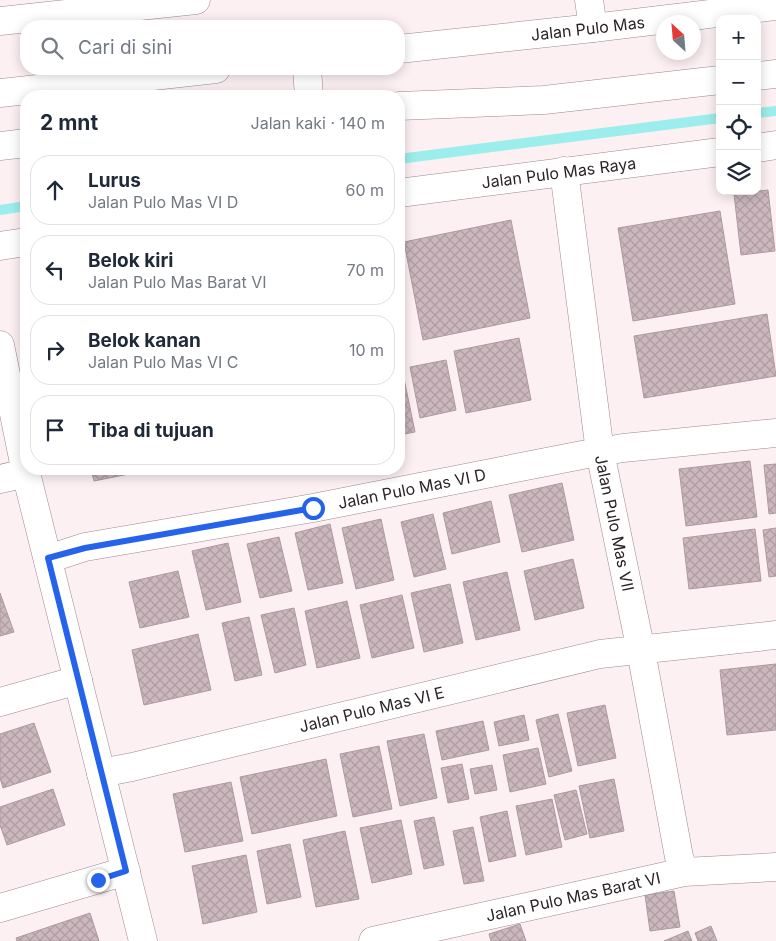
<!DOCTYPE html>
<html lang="id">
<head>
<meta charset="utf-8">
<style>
  body { margin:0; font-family:Inter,sans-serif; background:#f2f2f3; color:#1f2937 }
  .controls { position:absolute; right:15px; top:15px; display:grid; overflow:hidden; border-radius:10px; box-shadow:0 2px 12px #0003 }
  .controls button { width:45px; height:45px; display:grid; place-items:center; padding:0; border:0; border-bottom:1px solid #e0e1e3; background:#fff; color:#1f2937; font:25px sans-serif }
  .compass { position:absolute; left:656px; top:15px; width:45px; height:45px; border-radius:50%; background:#fff; box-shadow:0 2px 12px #0003; rotate:334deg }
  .stop { position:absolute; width:15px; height:15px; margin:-11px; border:4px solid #2563eb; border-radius:50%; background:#fff }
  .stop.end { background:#2563eb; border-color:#fff; box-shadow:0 1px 5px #0008 }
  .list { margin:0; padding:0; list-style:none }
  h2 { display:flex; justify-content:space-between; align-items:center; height:65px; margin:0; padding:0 20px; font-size:21px }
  h2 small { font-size:16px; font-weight:400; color:#747a83 }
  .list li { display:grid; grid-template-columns:32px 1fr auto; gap:15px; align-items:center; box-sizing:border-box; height:70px; margin:0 10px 10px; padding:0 10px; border:1px solid #e0e1e3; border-radius:20px }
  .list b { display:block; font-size:19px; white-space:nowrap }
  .list p { margin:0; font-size:16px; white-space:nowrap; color:#747a83 }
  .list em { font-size:16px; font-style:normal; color:#747a83 }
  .icon { flex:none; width:28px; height:28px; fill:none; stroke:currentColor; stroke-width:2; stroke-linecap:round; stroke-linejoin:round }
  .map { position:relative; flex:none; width:776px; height:941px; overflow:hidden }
  .search { position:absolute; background:#fff; box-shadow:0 2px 12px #0003; left:20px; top:20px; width:385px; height:55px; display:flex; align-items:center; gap:12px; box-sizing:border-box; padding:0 18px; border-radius:20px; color:#747a83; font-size:19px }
  .panel { position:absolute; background:#fff; box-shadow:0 2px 12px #0003; left:20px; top:90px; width:385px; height:385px; border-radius:20px }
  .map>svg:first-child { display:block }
</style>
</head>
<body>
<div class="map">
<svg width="776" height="941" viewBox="0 0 776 941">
  <defs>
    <pattern id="building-cross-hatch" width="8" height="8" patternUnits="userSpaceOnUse" patternTransform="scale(1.25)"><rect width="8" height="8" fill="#cbb7bd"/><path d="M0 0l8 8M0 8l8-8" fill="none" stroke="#ae9da2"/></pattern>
  </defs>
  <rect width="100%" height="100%" fill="#fdf0f3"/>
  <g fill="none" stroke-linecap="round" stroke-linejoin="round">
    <!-- stream -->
    <g stroke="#9ceeec" stroke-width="10">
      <polyline points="757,113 776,111"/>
      <polyline points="399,159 720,118"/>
      <polyline points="0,210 26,206"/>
    </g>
  </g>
  <!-- building -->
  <g fill="url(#building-cross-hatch)" stroke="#ad9aa0">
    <polygon points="768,190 775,251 741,255 734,194"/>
    <polygon points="720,211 735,304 633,321 618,228"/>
    <polygon points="511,220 530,318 423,340 404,242"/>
    <polygon points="767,314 776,376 644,398 634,336"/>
    <polygon points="519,338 531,400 466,413 454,351"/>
    <polygon points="446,360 456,410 420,418 410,367"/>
    <polygon points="399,364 401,364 415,432 399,435"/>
    <polygon points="750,461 757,517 686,526 679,469"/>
    <polygon points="776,464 776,513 769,514 764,465"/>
    <polygon points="91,469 154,469 94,481"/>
    <polygon points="562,483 574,540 522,552 509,495"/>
    <polygon points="491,501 500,542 452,554 443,513"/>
    <polygon points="433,514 446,569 414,577 401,522"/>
    <polygon points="381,519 394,580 356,589 342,528"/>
    <polygon points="330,524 343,583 308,590 295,533"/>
    <polygon points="776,528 776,576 769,577 763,530"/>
    <polygon points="755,529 761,581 689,589 683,538"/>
    <polygon points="279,537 292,591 260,598 247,544"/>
    <polygon points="228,543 241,602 206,610 192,551"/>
    <polygon points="573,559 584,608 535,620 524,571"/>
    <polygon points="178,571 189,617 140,628 129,582"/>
    <polygon points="507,572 520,630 476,640 463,582"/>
    <polygon points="450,584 463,643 424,652 411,593"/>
    <polygon points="0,593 14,632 0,636"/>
    <polygon points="402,595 414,648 372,658 360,605"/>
    <polygon points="347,601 360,658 317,668 305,611"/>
    <polygon points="294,608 306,665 275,673 261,615"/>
    <polygon points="249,617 262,675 235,681 222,623"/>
    <polygon points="198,634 211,690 144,705 132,650"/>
    <polygon points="776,664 776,730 727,735 720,670"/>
    <polygon points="605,705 616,758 578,766 567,713"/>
    <polygon points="558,714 572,771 549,777 536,720"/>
    <polygon points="524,715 529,740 499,746 494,722"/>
    <polygon points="483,721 489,750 442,760 436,731"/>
    <polygon points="34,723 51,772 3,788 0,778 0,734"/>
    <polygon points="424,734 437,798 400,806 387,741"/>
    <polygon points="379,746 392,809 353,817 340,754"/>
    <polygon points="538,748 546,784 510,792 503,755"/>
    <polygon points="326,759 337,816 252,834 240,777"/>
    <polygon points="462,764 469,799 448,803 441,768"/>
    <polygon points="492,765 497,790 475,794 470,769"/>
    <polygon points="614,779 624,831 590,838 579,786"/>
    <polygon points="231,782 243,841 185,852 173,794"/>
    <polygon points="53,789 65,825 7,845 0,825 0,807"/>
    <polygon points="576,790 587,834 565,840 554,795"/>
    <polygon points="552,799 562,847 526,855 516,806"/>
    <polygon points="507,811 516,856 489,862 480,817"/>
    <polygon points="434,817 444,865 424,869 414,821"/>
    <polygon points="401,820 412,874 372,883 360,828"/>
    <polygon points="473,827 484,881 464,884 453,831"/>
    <polygon points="345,831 359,899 316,907 303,840"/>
    <polygon points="290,844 301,897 267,904 257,851"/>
    <polygon points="246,855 257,912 203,924 192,866"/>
    <polygon points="674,891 680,927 650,931 645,895"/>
    <polygon points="90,913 99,941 17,941 16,938"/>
    <polygon points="520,924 526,941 491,941 489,934"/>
    <polygon points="711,926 717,941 698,941 695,933"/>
    <polygon points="688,931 692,941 664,941"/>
  </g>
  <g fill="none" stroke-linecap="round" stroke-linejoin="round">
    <defs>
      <g id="minor">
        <polyline points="589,0 593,28"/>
        <polyline points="0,21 196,0"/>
        <polyline points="757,148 776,145"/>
        <path id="s1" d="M564,171l36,281 41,199 38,206 5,15"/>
        <path id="s2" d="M399,193l321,-41"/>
        <polyline points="0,246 26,242"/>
        <polyline points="0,345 26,473 143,941"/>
        <polyline points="0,479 26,473"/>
        <path id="s3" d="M48,559l37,-12 228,-39 269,-53 41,-7 153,-15"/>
        <polyline points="0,702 78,680"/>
        <path id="s4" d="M101,773l31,-6 468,-113 176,-19"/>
        <polyline points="0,908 126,871"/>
        <path id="s5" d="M373,941l311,-69 92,-5"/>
      </g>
      <g id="tertiary">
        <path id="s6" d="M399,49l194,-21 183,-22"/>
        <polyline points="307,69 309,96"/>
        <polyline points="757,76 776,74"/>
        <polyline points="0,93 216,69"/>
        <polyline points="399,106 544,100 720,80"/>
        <polyline points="0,146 26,143"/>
      </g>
    </defs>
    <!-- minor casing -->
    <use href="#minor" stroke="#9c898f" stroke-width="29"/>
    <!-- tertiary casing -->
    <use href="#tertiary" stroke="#9c898f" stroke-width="29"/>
    <!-- minor -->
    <use href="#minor" stroke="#fff" stroke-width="28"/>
    <!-- tertiary -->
    <use href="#tertiary" stroke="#fff" stroke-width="28"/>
  </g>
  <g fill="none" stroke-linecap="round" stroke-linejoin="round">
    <!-- route -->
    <polyline stroke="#2563eb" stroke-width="6" points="98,880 126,871 48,558 85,548 313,508"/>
  </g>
  <g text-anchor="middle" stroke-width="4" stroke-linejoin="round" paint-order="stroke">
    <!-- street labels -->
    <g font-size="16" fill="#2b2325" stroke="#fdf0f3">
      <text dy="6" stroke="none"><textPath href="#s6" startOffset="190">Jalan Pulo Mas</textPath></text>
      <text dy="6" stroke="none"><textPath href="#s2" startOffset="161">Jalan Pulo Mas Raya</textPath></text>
      <text dy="6" stroke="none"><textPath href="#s3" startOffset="371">Jalan Pulo Mas VI D</textPath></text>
      <text dy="6" stroke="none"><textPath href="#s1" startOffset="356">Jalan Pulo Mas VII</textPath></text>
      <text dy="6" stroke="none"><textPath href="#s4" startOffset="278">Jalan Pulo Mas VI E</textPath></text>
      <text dy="6" stroke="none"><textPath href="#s5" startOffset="205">Jalan Pulo Mas Barat VI</textPath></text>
    </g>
  </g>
</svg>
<div class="controls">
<button>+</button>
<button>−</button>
<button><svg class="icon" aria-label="locate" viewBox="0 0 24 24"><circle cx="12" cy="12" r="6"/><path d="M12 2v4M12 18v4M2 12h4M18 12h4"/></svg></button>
<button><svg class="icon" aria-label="layers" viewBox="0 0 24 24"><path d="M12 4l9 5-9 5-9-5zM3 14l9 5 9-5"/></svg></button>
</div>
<svg class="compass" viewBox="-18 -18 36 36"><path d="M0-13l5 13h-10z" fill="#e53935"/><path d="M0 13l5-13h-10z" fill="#747a83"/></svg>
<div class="stop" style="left:313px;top:508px"></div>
<div class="stop end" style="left:98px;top:880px"></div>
<div class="search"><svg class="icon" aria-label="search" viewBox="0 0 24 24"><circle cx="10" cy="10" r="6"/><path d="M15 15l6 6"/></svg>Cari di sini</div>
<section class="panel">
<h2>2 mnt<small>Jalan kaki · 140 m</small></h2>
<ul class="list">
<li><svg class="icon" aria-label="ahead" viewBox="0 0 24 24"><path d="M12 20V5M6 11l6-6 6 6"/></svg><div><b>Lurus</b><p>Jalan Pulo Mas VI D</p></div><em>60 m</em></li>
<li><svg class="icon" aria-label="left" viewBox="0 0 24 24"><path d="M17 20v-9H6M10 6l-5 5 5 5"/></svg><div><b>Belok kiri</b><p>Jalan Pulo Mas Barat VI</p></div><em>70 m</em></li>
<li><svg class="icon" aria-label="right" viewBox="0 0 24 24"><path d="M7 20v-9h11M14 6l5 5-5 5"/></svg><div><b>Belok kanan</b><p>Jalan Pulo Mas VI C</p></div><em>10 m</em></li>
<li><svg class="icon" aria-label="arrive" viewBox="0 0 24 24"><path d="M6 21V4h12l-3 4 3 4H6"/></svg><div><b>Tiba di tujuan</b></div></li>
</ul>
</section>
</div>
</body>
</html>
